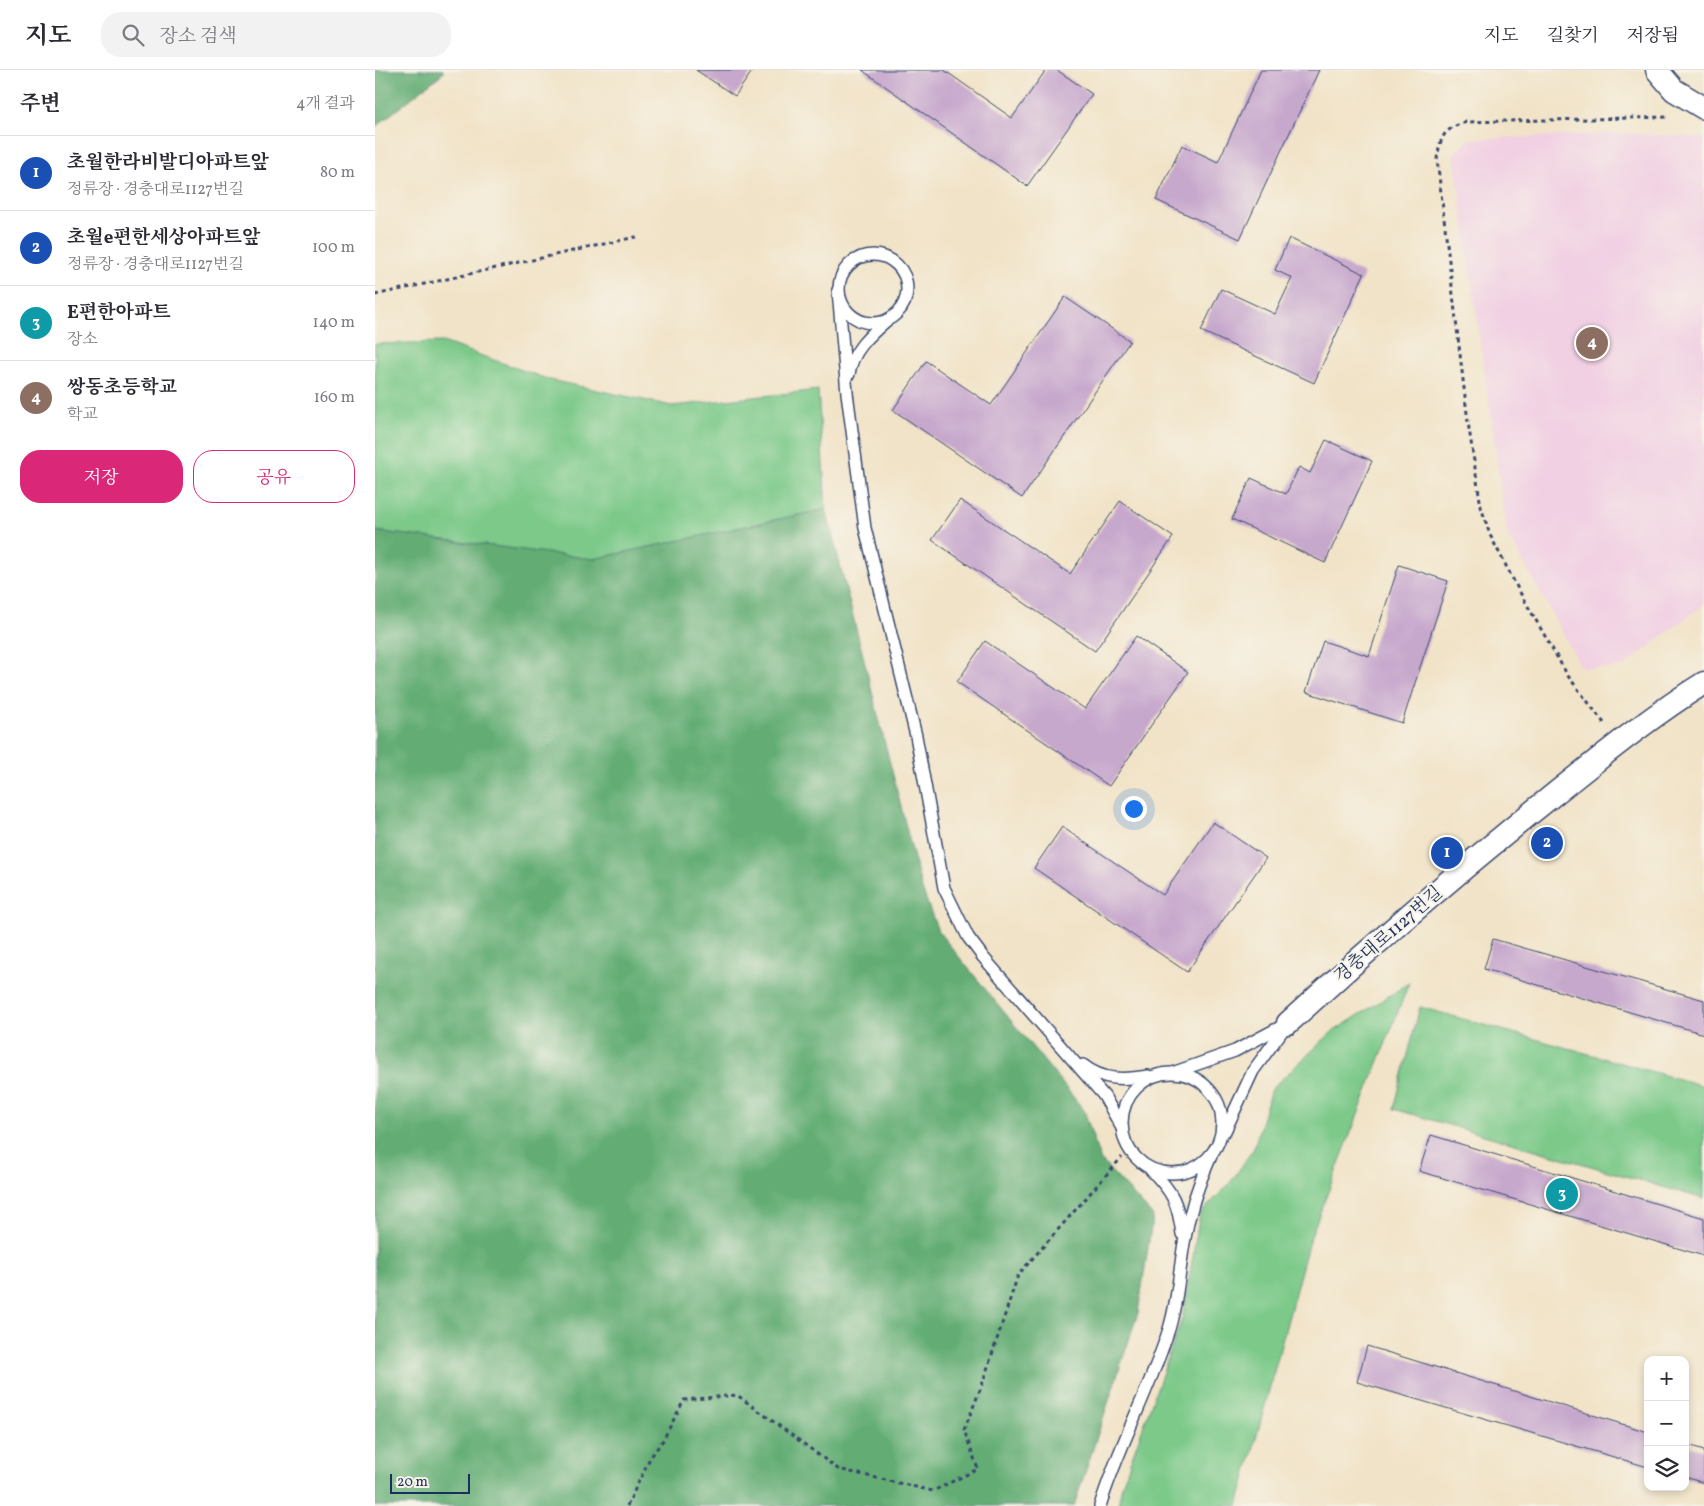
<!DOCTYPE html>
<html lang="ko">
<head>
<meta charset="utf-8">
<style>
  body { margin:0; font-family:Vollkorn,"Noto Serif KR",serif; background:#f2f2f3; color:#2b2b33 }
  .controls { position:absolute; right:15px; bottom:15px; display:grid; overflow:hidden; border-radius:10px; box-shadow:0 2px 8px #0003 }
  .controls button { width:45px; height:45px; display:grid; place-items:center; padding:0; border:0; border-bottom:1px solid #e1e1e2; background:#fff; color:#2b2b33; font:25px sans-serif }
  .scale { position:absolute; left:15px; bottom:12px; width:80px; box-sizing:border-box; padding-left:5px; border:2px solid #1b2f5e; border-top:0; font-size:14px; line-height:18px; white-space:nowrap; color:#1b2f5e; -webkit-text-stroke:4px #f7f3e8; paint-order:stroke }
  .you { position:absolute; left:758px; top:738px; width:18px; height:18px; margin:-12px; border:4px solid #fff; border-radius:50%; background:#1a73e8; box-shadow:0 0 0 8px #1a73e833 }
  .badge { display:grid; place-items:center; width:32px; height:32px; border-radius:50%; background:#db2777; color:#fff; font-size:16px; font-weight:700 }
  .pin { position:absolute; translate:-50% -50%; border:2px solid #fff; box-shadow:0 1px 5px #0006 }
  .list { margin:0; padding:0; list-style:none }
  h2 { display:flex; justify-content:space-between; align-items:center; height:65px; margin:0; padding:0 20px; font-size:21px }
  h2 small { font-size:16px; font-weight:400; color:#7c7c81 }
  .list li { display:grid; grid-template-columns:32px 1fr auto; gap:15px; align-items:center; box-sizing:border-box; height:75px; padding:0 20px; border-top:1px solid #e1e1e2 }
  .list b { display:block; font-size:19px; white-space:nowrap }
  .list p { margin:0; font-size:16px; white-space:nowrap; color:#7c7c81 }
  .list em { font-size:16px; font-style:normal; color:#7c7c81 }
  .actions { display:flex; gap:10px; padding:15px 20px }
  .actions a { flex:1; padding:11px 0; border:1px solid #db2777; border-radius:20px; text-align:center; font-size:18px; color:#db2777 }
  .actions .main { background:#db2777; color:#fff }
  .icon { flex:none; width:28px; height:28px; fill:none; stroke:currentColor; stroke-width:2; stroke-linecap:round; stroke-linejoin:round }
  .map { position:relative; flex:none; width:1329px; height:1436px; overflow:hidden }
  header { display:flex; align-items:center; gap:30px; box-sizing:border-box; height:70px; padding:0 25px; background:#fff; border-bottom:1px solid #e1e1e2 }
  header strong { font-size:24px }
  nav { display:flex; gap:28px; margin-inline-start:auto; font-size:18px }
  .search { width:350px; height:45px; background:#f2f2f3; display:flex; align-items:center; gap:12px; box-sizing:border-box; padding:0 18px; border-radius:20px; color:#7c7c81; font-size:19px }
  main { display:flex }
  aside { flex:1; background:#fff }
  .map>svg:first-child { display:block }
</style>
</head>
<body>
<header>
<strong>지도</strong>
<div class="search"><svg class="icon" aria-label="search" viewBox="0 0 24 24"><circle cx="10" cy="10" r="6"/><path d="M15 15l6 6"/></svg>장소 검색</div>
<nav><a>지도</a><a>길찾기</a><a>저장됨</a></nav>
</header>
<main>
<aside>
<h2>주변<small>4개 결과</small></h2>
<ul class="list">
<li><span class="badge" style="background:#1a4fb4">1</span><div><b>초월한라비발디아파트앞</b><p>정류장 · 경충대로1127번길</p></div><em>80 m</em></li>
<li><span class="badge" style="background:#1a4fb4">2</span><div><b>초월e편한세상아파트앞</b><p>정류장 · 경충대로1127번길</p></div><em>100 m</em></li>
<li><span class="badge" style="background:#0f9aa8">3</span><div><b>E편한아파트</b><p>장소</p></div><em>140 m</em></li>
<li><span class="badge" style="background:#8d6e63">4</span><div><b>쌍동초등학교</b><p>학교</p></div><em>160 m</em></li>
</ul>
<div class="actions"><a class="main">저장</a><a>공유</a></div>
</aside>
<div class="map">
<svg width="1329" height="1436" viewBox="0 0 1329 1436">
  <rect width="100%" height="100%" fill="#f7f3e8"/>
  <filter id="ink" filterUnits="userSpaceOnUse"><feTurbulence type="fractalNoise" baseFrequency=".02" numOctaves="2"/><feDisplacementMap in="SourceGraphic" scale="10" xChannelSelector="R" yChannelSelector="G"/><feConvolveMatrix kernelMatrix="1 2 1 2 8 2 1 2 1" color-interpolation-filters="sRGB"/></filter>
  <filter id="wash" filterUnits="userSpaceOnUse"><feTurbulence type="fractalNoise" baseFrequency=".0096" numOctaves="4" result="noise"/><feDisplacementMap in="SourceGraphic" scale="20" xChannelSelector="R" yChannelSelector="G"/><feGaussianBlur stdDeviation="1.12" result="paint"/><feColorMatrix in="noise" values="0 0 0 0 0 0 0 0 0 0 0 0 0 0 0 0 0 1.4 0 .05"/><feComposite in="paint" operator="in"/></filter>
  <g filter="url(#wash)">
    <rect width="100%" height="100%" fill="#f1e3c7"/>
    <!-- built -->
    <polygon fill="#f1d0e3" points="1256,63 1329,68 1329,534 1248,597 1207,598 1132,463 1079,84 1094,69"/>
    <!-- green -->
    <g fill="#7bc989" stroke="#4b7c74">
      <polygon points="68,272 175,310 297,336 443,320 451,439 218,489 0,461 0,274"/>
      <polygon points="1034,913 934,1171 863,1436 743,1436 747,1415 807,1249 825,1144 855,1113 879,1078 896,1019 956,963"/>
      <polygon points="1045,937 1329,1016 1329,1129 1019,1039"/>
    </g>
    <!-- forest -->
    <g fill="#64ad75" stroke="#406e6a">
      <polygon points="0,0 68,0 68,3 0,57"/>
      <polygon points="451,439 546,816 563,861 709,1040 725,1089 778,1146 763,1243 699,1436 0,1436 0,461 218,489"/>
    </g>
    <g id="blocks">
      <!-- building -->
      <g fill="#c7a8cd">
        <polygon points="321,0 378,0 360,26"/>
        <polygon points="487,0 569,0 637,48 671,0 682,0 717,24 652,116"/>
        <polygon points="886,0 944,0 865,169 781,130 807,75 843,92"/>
        <polygon points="914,168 989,204 939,313 826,261 846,219 900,244 917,208 900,200"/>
        <polygon points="690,227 755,271 647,428 518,340 551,291 616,335"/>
        <polygon points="951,370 997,391 950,493 857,449 876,408 911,424 924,397 935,403"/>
        <polygon points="585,430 695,504 745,431 798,467 720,581 557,470"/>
        <polygon points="1024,495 1073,511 1027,653 931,622 948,571 994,586"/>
        <polygon points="761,566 813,602 734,716 582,612 610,571 710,639"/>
        <polygon points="838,752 891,788 812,902 659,798 687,757 788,825"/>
        <polygon points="1118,869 1329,930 1329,964 1109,899"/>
        <polygon points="1056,1065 1329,1148 1329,1186 1044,1101"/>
        <polygon points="992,1276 1273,1362 1273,1397 982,1312"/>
        <polygon points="1310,1374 1329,1380 1329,1413 1310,1407"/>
      </g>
    </g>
  </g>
  <g filter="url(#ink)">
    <use href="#blocks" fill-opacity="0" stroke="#3b4a6e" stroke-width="1"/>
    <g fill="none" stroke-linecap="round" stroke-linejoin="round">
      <defs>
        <g id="service">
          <circle cx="498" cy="219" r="34"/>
          <polyline points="463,220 472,323 490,458 541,666 569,818 593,867 608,887 729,1026 747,1058"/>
          <path d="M474,304c3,-23 20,-38 37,-53"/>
          <path d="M708,995c20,16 41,15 65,11"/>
          <polyline points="800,1002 860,981 909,955"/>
          <circle cx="797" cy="1053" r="50"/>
          <polyline points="850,1061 878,1001 913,953"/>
          <path d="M776,1100c22,22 27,33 31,64"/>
          <path d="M725,1436c19,-61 50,-117 69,-177 9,-29 10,-57 15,-86 5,-31 14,-59 27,-87"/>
        </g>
        <g id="minor">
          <polyline points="1282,0 1299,20 1329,38"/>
          <path d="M913,953c86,-79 173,-154 264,-227 49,-39 99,-80 152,-113"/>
        </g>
      </defs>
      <!-- service casing -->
      <use href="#service" stroke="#3b4a6e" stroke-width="14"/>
      <!-- minor casing -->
      <use href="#minor" stroke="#3b4a6e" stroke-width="25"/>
      <!-- path -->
      <g stroke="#3b4a6e" stroke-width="3" stroke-dasharray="4 4" stroke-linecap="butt">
        <polyline points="0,225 265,166"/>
        <path d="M1229,653l-36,-47 -50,-87 -28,-54 -9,-28 -13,-85 -31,-263c4,-24 6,-29 29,-37l203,-5"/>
        <polyline points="252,1436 275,1388 288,1370 309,1330 362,1325 463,1399 558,1421 603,1399 589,1360 607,1315 643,1205 747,1087"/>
      </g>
      <!-- service -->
      <use href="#service" stroke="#fff" stroke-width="11"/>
      <!-- minor -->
      <use href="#minor" stroke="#fff" stroke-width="22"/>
    </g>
  </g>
  <g text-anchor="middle" stroke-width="4.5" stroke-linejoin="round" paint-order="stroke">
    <!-- street labels -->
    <g font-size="18" fill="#1b2f5e" stroke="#f7f3e8">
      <text transform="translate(1013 864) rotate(-41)" y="6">경충대로1127번길</text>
    </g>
  </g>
</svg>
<div class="controls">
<button>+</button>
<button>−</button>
<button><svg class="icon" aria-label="layers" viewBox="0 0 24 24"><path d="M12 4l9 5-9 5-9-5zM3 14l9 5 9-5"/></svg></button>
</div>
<div class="scale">20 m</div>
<div class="you"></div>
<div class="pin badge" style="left:1072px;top:783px;background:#1a4fb4">1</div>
<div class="pin badge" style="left:1172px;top:773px;background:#1a4fb4">2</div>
<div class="pin badge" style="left:1187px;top:1124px;background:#0f9aa8">3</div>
<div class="pin badge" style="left:1217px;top:273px;background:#8d6e63">4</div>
</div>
</main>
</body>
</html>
